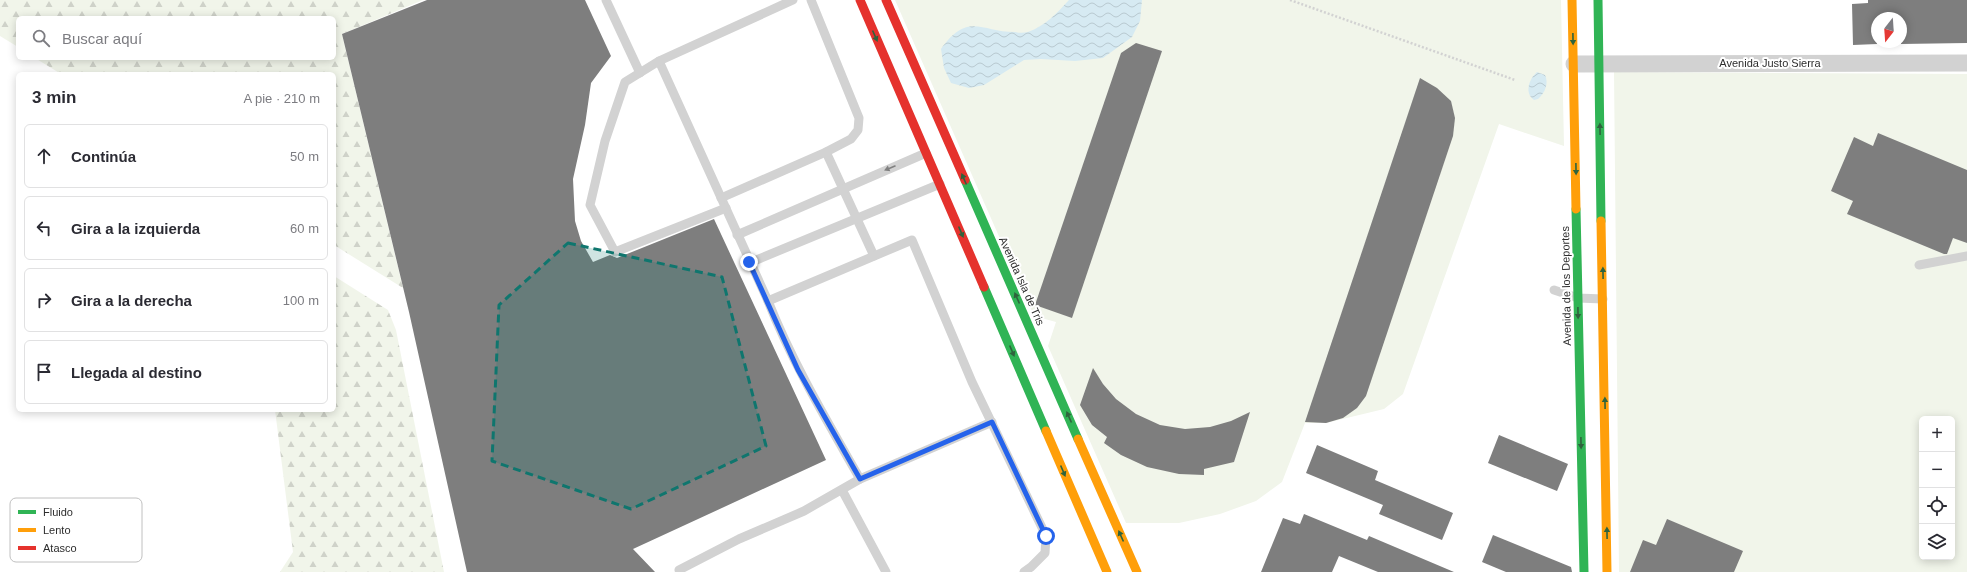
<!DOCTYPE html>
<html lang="es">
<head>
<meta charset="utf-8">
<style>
  body { margin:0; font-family:Arial,sans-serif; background:#f7f7f7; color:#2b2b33 }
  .controls { position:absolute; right:12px; bottom:12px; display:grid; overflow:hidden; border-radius:6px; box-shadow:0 2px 10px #0003 }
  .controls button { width:36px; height:36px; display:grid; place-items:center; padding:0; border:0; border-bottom:1px solid #e1e1e2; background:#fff; color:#2b2b33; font:20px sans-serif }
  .compass { position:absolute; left:1871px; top:12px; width:36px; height:36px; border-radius:50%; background:#fff; box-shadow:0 2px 10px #0003; rotate:197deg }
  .stop { position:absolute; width:12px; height:12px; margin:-9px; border:3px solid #2563eb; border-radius:50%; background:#fff }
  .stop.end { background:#2563eb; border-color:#fff; box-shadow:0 1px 4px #0008 }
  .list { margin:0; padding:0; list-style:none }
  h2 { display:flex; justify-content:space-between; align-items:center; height:52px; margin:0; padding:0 16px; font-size:17px }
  h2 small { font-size:13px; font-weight:400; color:#7c7c81 }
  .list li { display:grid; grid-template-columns:26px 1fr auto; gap:12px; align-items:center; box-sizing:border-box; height:64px; margin:0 8px 8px; padding:0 8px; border:1px solid #e1e1e2; border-radius:6px }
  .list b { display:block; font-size:15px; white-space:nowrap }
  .list em { font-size:13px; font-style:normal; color:#7c7c81 }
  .icon { flex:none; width:22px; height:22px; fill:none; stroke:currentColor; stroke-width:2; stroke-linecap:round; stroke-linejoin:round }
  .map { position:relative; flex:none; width:1967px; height:572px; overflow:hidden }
  .search { position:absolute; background:#fff; box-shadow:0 2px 10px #0003; left:16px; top:16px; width:320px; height:44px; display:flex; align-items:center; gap:10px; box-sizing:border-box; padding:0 14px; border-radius:6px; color:#7c7c81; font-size:15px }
  .panel { position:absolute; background:#fff; box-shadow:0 2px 10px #0003; left:16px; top:72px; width:320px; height:340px; border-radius:6px }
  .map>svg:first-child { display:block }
</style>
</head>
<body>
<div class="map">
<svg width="1967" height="572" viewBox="0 0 1967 572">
  <defs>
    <pattern id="forest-firs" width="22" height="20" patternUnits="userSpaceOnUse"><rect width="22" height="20" fill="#f1f5ea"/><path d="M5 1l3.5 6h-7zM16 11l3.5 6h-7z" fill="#cfd2c9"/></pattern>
    <pattern id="water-waves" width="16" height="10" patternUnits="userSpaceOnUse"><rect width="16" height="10" fill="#d6eaf2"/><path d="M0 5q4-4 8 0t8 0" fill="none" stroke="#b8c9d0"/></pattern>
  </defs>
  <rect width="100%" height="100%" fill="#fff"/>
  <!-- forest -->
  <g fill="url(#forest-firs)">
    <polygon points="0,0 423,0 342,34 403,288 334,245 334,74 61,74 35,58 334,58 334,18 18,18 18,47 0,36"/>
    <polygon points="334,276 388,310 396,330 444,572 280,572 293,552 275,410 334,410"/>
  </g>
  <!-- pitch -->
  <g fill="#f1f5ea" fill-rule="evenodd">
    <polygon points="895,0 1561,0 1564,146 1499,124 1403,394 1384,409 1326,423 1305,423 1282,482 1256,501 1220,514 1179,523 1126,523 1048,346 1056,322 1034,316"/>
    <path d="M1614,72l353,2v498h-348zM1922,419h30v138h-30z"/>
  </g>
  <!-- water -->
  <g fill="url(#water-waves)">
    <path d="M1069,0h73l-2,21 -8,16 -29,21 -28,3 -34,-2 -17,1 -40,25 -15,3 -18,-5 -7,-15 -3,-19c27,-38 40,-17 74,-17 4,1 9,1 13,0 17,-6 29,-19 41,-32z"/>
    <path d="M1537,72l8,3c4,8 0,18 -7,24l-4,1c-10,-7 -5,-21 3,-28z"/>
  </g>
  <!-- building -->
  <g fill="#7e7e7e">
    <polygon points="427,0 585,0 611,56 591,83 585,125 573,179 575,221 581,241 593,262 610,255 617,258 714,219 826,460 633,549 655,572 467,572 409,312 342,34"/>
    <polygon points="1868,0 1967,0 1967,43 1901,44 1901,18 1877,18 1877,44 1853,45 1852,4 1868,3"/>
    <polygon points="1136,43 1162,51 1072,318 1035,305 1121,53"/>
    <polygon points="1420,78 1437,88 1451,101 1455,118 1453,136 1366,396 1357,408 1343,418 1326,423 1305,422"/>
    <polygon points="1878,133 1967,170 1967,243 1953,238 1947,254 1944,254 1847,214 1853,201 1831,191 1854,137 1873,146"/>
    <polygon points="1093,368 1103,384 1116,399 1136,414 1160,425 1185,429 1210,427 1231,421 1250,412 1234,462 1204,469 1204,475 1179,474 1147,467 1121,455 1104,443 1107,437 1092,425 1080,405"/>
    <polygon points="1499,435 1568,464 1557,491 1488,463"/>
    <polygon points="1317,445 1378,471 1375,480 1453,513 1442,540 1379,514 1383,505 1306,473"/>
    <polygon points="1304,514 1367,540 1369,536 1454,572 1378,572 1339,556 1332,572 1261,572 1283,518 1300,524"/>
    <polygon points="1667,519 1743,551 1734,572 1630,572 1643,540 1656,545"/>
    <polygon points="1493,535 1571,567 1572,572 1506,572 1482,562"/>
  </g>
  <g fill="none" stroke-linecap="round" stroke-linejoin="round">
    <!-- path -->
    <polyline stroke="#d2d2d2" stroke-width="2.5" stroke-dasharray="2 2" stroke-linecap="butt" points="1290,0 1515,80"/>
    <!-- lane -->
    <g stroke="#d2d2d2" stroke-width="9">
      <polyline points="606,0 640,73"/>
      <path d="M659,61l109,240c25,63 59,120 92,178"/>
      <polyline points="826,152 874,256"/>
      <polyline points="721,198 826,152 851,139 858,130 859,118 811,0"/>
      <polyline points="726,208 615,252 590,205 605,141 625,82 659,61 793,0"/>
      <polyline points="737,235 926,153"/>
      <polyline points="749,263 940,184"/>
      <polyline points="1919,265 1967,256"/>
      <polyline points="1554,290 1578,298 1603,299"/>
      <polyline points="768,301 912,240 972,382 1046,536 1045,553 1031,567 1024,572"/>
      <polyline points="842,490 886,572"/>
      <polyline points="680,572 679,570 739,539 804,511 860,479 992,422"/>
    </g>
    <!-- street -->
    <polyline stroke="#d2d2d2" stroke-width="17" points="1574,64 1967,63"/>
    <!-- fast -->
    <g stroke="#30b455" stroke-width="9">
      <polyline points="1598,0 1601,221"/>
      <polyline points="965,180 1078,439"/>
      <polyline points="1576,209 1584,572"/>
      <polyline points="984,287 1046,431"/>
    </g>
    <!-- slow -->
    <g stroke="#ff9f0a" stroke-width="9">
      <polyline points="1572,0 1576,209"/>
      <polyline points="1601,221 1607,572"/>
      <polyline points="1046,431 1107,572"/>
      <polyline points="1078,439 1137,572"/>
    </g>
    <!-- jam -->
    <g stroke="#e5322d" stroke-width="9">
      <polyline points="860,0 984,287"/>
      <polyline points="886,0 965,180"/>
    </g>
  </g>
  <!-- one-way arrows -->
  <defs><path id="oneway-solid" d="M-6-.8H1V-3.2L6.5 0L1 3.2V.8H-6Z"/></defs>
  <g fill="#2e633d">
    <use href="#oneway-solid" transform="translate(875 36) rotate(66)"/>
    <use href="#oneway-solid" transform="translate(1573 39) rotate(89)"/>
    <use href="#oneway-solid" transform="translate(1600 129) rotate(-91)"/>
    <use href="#oneway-solid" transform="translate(1576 169) rotate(89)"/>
    <use href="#oneway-solid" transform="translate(964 179) rotate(-114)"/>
    <use href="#oneway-solid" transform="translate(961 232) rotate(67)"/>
    <use href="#oneway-solid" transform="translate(1603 273) rotate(-91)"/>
    <use href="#oneway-solid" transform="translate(1017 298) rotate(-114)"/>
    <use href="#oneway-solid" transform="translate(1578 313) rotate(89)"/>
    <use href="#oneway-solid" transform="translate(1012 351) rotate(67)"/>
    <use href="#oneway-solid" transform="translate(1605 403) rotate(-91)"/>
    <use href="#oneway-solid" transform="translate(1069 417) rotate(-114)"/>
    <use href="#oneway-solid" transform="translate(1581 443) rotate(89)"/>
    <use href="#oneway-solid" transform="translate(1063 471) rotate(67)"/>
    <use href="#oneway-solid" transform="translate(1607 533) rotate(-91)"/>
    <use href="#oneway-solid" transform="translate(1121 536) rotate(-114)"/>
  </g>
  <use fill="#808080" href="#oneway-solid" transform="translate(890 168) rotate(157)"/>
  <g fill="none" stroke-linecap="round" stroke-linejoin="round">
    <!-- route -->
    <polyline stroke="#2563eb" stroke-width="5" points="749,262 798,370 860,479 992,422 1046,536"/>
  </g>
  <!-- marked area -->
  <path fill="#0f766e" fill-opacity="0.2" stroke="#0f766e" stroke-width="3" stroke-dasharray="8 5" stroke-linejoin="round" d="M568,243l154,34 44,169 -135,63 -139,-48 7,-156z"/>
  <g text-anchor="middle" stroke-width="4" stroke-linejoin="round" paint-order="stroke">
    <!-- street labels -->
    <g font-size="11" fill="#2d2d2d" stroke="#fff">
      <text x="1770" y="67">Avenida Justo Sierra</text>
      <text transform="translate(1022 281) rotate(66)" y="4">Avenida Isla de Tris</text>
      <text transform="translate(1566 286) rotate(-91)" y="4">Avenida de los Deportes</text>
    </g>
  </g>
  <!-- legend -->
  <rect x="10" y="498" width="132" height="64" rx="6" fill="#fff" stroke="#c0c0c0" stroke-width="1"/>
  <rect x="18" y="510" width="18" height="4" fill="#30b455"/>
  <rect x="18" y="528" width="18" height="4" fill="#ff9f0a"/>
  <rect x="18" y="546" width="18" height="4" fill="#e5322d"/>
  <g font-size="11" fill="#2d2d2d">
    <text x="43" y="516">Fluido</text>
    <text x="43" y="534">Lento</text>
    <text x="43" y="552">Atasco</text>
  </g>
</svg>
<div class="controls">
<button>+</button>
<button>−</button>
<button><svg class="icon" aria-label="locate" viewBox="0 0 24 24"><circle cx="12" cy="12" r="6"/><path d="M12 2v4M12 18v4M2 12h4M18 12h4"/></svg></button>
<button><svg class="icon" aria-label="layers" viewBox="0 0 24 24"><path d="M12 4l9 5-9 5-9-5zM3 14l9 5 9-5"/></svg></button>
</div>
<svg class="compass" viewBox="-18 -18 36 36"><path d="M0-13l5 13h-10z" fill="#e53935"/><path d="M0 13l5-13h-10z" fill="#7c7c81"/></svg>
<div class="stop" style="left:1046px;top:536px"></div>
<div class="stop end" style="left:749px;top:262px"></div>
<div class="search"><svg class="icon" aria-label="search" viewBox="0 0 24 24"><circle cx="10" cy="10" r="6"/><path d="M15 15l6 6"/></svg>Buscar aquí</div>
<section class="panel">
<h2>3 min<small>A pie · 210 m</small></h2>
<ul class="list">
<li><svg class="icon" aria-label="ahead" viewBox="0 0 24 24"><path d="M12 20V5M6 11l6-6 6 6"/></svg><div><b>Continúa</b></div><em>50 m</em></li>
<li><svg class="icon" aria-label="left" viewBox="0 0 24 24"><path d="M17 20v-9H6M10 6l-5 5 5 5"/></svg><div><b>Gira a la izquierda</b></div><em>60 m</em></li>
<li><svg class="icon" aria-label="right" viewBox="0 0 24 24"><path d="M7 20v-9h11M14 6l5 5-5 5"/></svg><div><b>Gira a la derecha</b></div><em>100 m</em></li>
<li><svg class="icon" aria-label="arrive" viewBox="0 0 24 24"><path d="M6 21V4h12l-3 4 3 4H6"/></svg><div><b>Llegada al destino</b></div></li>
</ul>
</section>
</div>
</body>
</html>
